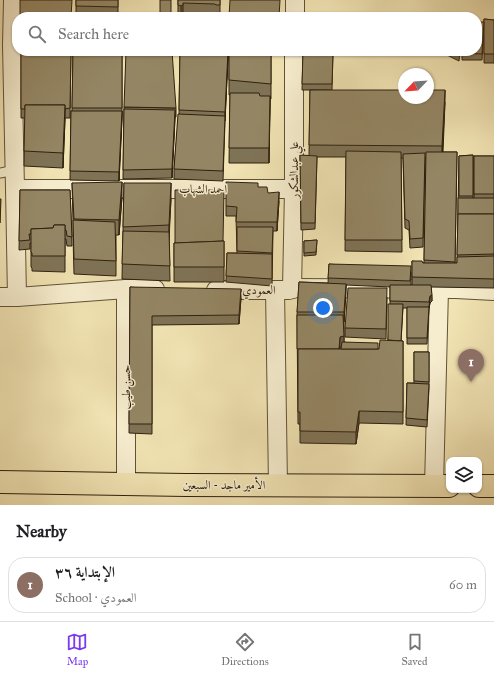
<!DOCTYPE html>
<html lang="en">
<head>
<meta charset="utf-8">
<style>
  body { margin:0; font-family:"IM FELL Great Primer",Amiri,serif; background:#f2f2f2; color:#202124 }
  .controls { position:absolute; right:12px; bottom:12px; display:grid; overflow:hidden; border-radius:8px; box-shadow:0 1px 3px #0004 }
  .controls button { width:36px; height:36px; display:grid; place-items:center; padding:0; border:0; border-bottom:1px solid #e0e0e0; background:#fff; color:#202124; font:20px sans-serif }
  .compass { position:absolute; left:398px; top:68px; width:36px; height:36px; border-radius:50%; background:#fff; box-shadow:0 1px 3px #0004; rotate:245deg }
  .you { position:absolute; left:323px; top:308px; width:14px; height:14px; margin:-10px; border:3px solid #fff; border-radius:50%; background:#1a73e8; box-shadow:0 0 0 6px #1a73e833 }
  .badge { display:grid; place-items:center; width:26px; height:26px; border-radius:50%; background:#7c3aed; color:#fff; font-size:13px; font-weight:700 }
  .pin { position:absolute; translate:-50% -33px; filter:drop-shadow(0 1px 2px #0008) }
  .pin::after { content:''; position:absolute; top:21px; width:14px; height:12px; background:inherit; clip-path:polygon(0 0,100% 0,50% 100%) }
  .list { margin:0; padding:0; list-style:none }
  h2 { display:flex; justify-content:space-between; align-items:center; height:52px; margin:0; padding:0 16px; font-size:17px }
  h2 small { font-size:13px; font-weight:400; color:#757577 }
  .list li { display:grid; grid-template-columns:26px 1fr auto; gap:12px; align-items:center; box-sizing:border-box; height:56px; margin:0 8px 8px; padding:0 8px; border:1px solid #e0e0e0; border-radius:16px }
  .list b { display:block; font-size:15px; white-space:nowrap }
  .list p { margin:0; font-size:13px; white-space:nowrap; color:#757577 }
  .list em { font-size:13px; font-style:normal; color:#757577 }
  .icon { flex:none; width:22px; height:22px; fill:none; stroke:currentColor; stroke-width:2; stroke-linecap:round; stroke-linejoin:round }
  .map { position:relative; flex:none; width:494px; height:505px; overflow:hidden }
  .search { position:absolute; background:#fff; box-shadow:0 1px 3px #0004; left:12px; right:12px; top:12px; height:44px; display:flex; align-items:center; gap:10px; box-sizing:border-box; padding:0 14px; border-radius:16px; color:#757577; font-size:15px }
  .sheet { height:116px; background:#fff }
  nav { display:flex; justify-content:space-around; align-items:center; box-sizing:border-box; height:56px; border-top:1px solid #e0e0e0; background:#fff; font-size:11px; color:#757577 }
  nav a { display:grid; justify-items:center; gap:2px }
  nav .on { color:#7c3aed }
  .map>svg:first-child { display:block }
</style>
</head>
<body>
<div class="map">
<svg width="494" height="505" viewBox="0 0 494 505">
  <rect width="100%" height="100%" fill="#f1e3b3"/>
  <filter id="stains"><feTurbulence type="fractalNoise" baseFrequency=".005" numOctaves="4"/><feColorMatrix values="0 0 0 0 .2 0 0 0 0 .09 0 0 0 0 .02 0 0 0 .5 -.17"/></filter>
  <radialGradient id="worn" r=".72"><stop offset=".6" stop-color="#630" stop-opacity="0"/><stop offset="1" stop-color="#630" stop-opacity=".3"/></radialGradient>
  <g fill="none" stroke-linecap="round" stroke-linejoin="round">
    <defs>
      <polyline id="lane" points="0,173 15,170"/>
      <g id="street">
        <polyline points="13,0 12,45 15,189 17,297"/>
        <polyline points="295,17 295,0"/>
        <polyline points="15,189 294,189"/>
        <polyline points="292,289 294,189 294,51"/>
        <polyline points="216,290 289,290 296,288 456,289 494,291"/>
        <polyline points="275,290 278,485"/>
        <polyline points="0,297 17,297 126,289 155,289"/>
        <polyline points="126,484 126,289"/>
        <polyline points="434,486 439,289"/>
      </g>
      <g id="primary">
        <polyline points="0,482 186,485 449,486"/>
        <polyline points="479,486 494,486"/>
      </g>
    </defs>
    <!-- lane casing -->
    <use href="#lane" stroke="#605237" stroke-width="11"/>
    <!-- street casing -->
    <use href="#street" stroke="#605237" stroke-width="20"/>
    <!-- primary casing -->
    <use href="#primary" stroke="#2f210e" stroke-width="24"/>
    <!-- lane -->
    <use href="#lane" stroke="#f6edce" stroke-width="9"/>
    <!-- street -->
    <use href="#street" stroke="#f6edce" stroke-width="18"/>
    <!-- primary -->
    <use href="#primary" stroke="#f1e3b3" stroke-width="22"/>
  </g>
  <!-- wall -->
  <g fill="#7f7356" stroke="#2f210e" fill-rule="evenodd">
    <rect x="76" y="0" width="42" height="17"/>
    <rect x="178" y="0" width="42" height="17"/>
    <polygon points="484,19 494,20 494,63 484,63"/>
    <polygon points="484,29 482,60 462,60 462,51"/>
    <polygon points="21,51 71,51 70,118 65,118 63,168 24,166 25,118 21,118"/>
    <polygon points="73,51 122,51 122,117 119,181 70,180 71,111 72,111"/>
    <polygon points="180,51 228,57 225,121 223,181 174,179 174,169 179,114"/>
    <polygon points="229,51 271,51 271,99 270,99 269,163 229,163 230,95 229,95"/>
    <polygon points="443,51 460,51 459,61 443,53"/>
    <polygon points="303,52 333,53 332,90 302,90"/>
    <path d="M310,90l135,12 -2,50h14l-2,111h2l2,-107 14,-1v43h1v-42h20v132l-63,-1 1,14 -2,2 -1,5 -2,36h-20v-36h-4l-2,33h2v83l-44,-1 -3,21 -56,-1v-19h-2l-1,-109 2,-33 29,1 1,-19 82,8v13h1v-24l12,2 2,-105h-1l-2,89 -13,1 -1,-18 -4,-2 -2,-70h-2l1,94 -57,-1 1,-94h-29l-2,72 -14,1 -1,-75 9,1zM346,285l44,2v17l-2,36 -9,9 -35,-7v-20z"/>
    <polygon points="124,107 176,108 176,117 175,117 172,178 123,179"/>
    <polygon points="72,183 122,197 119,235 116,235 116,276 74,274 73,236 73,220"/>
    <polygon points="124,183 171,199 169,232 170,281 122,279"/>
    <polygon points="258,187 279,201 277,231 273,231 272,286 226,282 227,253 237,253 236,216 226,216 226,206"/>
    <polygon points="20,190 70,190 72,246 67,246 66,239 65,239 65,272 32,271 32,268 31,267 31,243 30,243 30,249 19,250"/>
    <polygon points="317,240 316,255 304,256 304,241"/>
    <polygon points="224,241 224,282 174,282 174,243"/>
    <polygon points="130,287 241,298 239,324 152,325 152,434 129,433"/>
    <polygon points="387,297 386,339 345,337 345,328"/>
    <polygon points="414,352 429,352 429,388 427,427 406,425 407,383 414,383"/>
  </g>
  <!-- shaded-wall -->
  <g fill="#685e46" stroke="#2f210e">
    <polygon points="183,3 183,17 181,17 181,6"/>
    <polygon points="228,51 228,57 225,121 225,112"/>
    <polygon points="445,90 445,102 442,158 442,146"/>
    <polygon points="270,96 270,111 269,163 269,148"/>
    <polygon points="65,105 65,120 63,168 63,153"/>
    <polygon points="175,110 175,119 172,178 172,169"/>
    <polygon points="122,111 122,120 119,181 119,172"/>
    <polygon points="122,182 122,197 119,235 119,220"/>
    <polygon points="171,183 171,199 169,240 169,225"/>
    <polygon points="279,192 279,201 277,231 277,222"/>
    <polygon points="346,284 346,293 344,322 344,312"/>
    <polygon points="241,289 241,298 239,324 239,315"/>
    <polygon points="432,295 432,301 430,303 429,308 430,296"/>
    <polygon points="344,336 344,346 340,347 339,358 340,337"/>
    <polygon points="359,411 359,423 356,444 356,432"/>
  </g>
  <!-- building -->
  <g fill="#948664" stroke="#2f210e">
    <polygon points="20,0 72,0 71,17 20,17"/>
    <polygon points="76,0 118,0 118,7 76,6"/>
    <rect x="160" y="0" width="11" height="17"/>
    <polygon points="178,0 220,0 220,5 216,5 215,4 183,3 183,5 181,6 178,5"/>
    <polygon points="230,0 280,0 279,17 229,17"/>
    <polygon points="484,19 494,20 494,54 484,54"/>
    <polygon points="477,22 484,22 482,54 462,53 462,51 477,51"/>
    <polygon points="21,51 71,51 70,108 65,109 65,105 25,105 25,109 21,109"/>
    <polygon points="73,51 122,51 122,108 72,108"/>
    <polygon points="126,51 172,51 176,108 124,107"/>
    <polygon points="180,51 228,51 225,112 179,110"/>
    <polygon points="229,51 271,51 271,84 229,80"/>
    <polygon points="452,51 459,51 459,54"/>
    <polygon points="303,52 333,53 332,84 302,84"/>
    <polygon points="310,90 404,90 404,98 428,98 428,90 445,90 442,146 309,145"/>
    <polygon points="230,93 259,93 260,96 270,96 269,148 229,148"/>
    <polygon points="25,105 65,105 63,153 24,151"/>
    <polygon points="124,109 175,110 172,169 123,170"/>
    <polygon points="71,111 122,111 119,172 70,171"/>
    <polygon points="178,114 225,116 223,171 174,169"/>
    <polygon points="346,151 401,152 402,240 345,240"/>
    <polygon points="426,152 457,152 455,262 424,260"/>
    <polygon points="425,153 423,238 410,239 409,221 405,219 403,154"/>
    <polygon points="300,155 317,156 315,223 301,223"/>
    <polygon points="473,155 473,196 459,196 459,156"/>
    <rect x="474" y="156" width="20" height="38"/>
    <polygon points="122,182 119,220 74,219 72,183"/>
    <polygon points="226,182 258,183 258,187 267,187 268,193 279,192 277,222 236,222 237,207 226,206"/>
    <polygon points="124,183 171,183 169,225 123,227"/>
    <polygon points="20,190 70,190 72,237 67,236 66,230 65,230 65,225 54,225 53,228 31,229 31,234 29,234 30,240 19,241"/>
    <polygon points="175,190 224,190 223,241 175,243"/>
    <rect x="458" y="198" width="36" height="16"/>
    <polygon points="0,199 1,199 0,223"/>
    <polygon points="458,214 494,214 494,254 457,255"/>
    <polygon points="73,220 115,222 116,261 74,259"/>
    <polygon points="54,225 65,225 65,256 32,256 32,253 31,252 31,229 53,228"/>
    <polygon points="237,227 273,227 272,253 237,251"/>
    <polygon points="123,231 169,232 170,266 122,264"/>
    <polygon points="317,240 316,252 304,253 304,241"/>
    <polygon points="224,241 224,267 174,267 174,243"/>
    <polygon points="227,253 272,254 272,279 226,276"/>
    <polygon points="494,256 494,279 412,277 412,261 422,261 423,263 457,263 457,257"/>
    <polygon points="329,264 411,266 410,281 328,278"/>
    <polygon points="299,282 346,284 344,312 297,312"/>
    <polygon points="390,285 431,285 432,295 430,296 429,302 390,301"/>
    <polygon points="130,287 241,289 239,315 152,316 152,424 129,424"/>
    <polygon points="348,288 387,288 386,329 345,328"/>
    <polygon points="388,304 403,304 401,341 388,340"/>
    <polygon points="407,307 429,307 427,338 407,338"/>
    <polygon points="297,315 343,315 344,336 340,337 339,349 297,349"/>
    <polygon points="380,340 403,341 403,412 359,411 356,432 300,431 300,412 298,412 298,349 379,349"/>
    <polygon points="342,342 378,343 378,349 341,349"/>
    <polygon points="414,352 429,352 429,382 414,381"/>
    <polygon points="407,383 429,384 427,420 406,418"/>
  </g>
  <g text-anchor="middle" stroke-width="3" stroke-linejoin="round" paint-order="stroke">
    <!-- street labels -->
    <g font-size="12" fill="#2f210e" stroke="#f6edce">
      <text transform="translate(294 170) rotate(-90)" y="4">علي عبدالشكور</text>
      <text x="203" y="193">احمد الشهاب</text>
      <text x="259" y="294">العمودي</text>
      <text transform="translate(126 387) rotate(-90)" y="4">حسن طيب</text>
      <text x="224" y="489">الأمير ماجد - السبعين</text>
    </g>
  </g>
  <rect width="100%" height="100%" filter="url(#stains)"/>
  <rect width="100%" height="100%" fill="url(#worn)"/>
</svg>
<div class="controls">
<button><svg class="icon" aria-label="layers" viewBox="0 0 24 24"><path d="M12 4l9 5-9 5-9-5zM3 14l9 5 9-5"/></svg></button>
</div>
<svg class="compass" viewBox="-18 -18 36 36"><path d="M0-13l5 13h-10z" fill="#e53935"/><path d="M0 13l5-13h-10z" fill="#757577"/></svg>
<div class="you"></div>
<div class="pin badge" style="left:471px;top:382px;background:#8d6e63">1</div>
<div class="search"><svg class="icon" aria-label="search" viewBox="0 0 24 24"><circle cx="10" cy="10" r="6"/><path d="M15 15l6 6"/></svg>Search here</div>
</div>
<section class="sheet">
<h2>Nearby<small></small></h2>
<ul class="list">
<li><span class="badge" style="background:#8d6e63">1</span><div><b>الإبتداية ٣٦</b><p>School · العمودي</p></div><em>60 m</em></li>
</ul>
</section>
<nav>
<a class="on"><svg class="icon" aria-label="map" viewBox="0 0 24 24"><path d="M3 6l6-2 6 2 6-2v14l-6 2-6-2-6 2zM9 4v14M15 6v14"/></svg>Map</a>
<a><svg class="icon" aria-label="directions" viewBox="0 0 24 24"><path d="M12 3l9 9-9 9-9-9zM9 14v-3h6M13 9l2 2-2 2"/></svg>Directions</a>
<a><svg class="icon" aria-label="saved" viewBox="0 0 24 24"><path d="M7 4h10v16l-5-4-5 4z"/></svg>Saved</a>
</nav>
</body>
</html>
